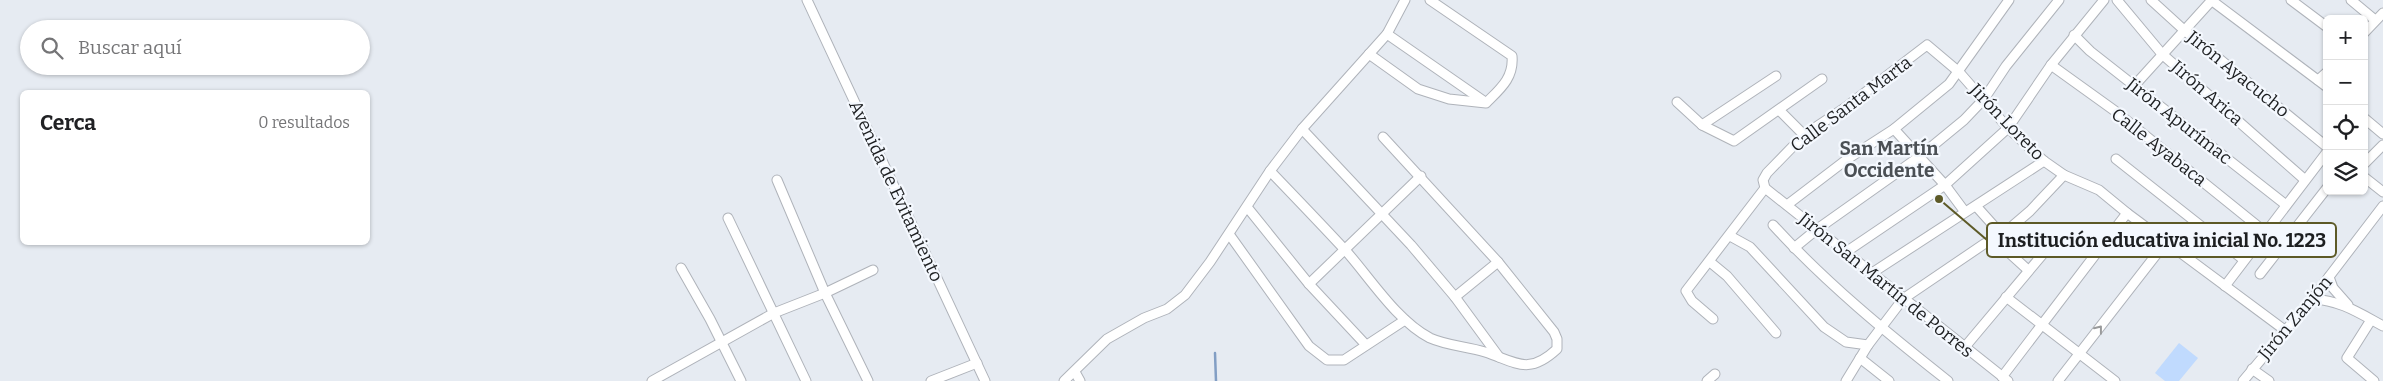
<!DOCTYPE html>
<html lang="es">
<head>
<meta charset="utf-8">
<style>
  body { margin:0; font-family:Bitter,serif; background:#f6f6f6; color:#202124 }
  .controls { position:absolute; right:15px; top:15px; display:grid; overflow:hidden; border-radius:8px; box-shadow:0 1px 4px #0004 }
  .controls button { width:45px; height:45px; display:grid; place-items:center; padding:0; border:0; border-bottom:1px solid #e0e0e0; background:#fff; color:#202124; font:25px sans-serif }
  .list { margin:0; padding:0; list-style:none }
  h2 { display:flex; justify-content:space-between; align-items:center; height:65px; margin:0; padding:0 20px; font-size:21px }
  h2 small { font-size:16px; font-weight:400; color:#757577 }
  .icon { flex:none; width:28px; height:28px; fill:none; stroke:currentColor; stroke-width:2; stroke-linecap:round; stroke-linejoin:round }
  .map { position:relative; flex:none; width:2383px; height:381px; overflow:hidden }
  .search { position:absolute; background:#fff; box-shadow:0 1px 4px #0004; left:20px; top:20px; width:350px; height:55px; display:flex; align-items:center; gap:12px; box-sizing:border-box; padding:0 18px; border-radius:28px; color:#757577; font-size:19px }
  .panel { position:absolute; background:#fff; box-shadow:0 1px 4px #0004; left:20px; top:90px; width:350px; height:155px; border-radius:8px }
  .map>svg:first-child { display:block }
</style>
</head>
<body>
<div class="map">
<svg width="2383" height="381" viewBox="0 0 2383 381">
  <rect width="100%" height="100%" fill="#e6ebf2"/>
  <!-- grass -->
  <polygon fill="#c0dafe" points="2179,343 2198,358 2179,381 2165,381 2155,373"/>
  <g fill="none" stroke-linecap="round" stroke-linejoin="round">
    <!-- stream -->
    <polyline stroke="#829ec4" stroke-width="2.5" points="1215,353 1216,381"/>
    <defs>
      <g id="minor">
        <polyline points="807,0 985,381"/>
        <polyline points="2117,0 2162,54 2304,179"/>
        <polyline points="2151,0 2184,30 2327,147"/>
        <polyline points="2211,0 2327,87"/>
        <polyline points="2291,0 2327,27"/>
        <polyline points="2351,0 2375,20"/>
        <polyline points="2364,33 2383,13"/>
        <polyline points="1387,34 1485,102"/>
        <polyline points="2074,35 2090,51 2286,205"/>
        <path d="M1369,54l49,35 31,10 37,4c14,-14 28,-25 26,-47l-82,-56"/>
        <polyline points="2051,65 2115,111 2265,232"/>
        <polyline points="2318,80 2327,72"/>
        <polyline points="2134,86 2212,0"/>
        <polyline points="1677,102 1702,125 1734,141 1822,79"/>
        <polyline points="1779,110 1804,135"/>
        <polyline points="2364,118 2383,134"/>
        <polyline points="1702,125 1776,76"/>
        <polyline points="1302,129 1411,245 1455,297 1499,357"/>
        <polyline points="1894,129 1945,185 1965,212"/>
        <polyline points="2116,159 2244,260"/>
        <polyline points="2364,164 2383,145"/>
        <path d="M1270,171c25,26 51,53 76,80 24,27 51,70 84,87 18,8 36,8 55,14 31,10 43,24 72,-3v-10l-3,-7 -56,-70 -115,-125"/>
        <polyline points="2364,177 2383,192"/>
        <polyline points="777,180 825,293 868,381"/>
        <polyline points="1765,188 1763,180 1767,173 1804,135 1846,107 1927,45 1959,72 2008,128 2044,161 2064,175 2099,190 2127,213 2286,331"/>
        <polyline points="1765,188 2008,381"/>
        <polyline points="1787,205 1846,160 1894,129 1949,84 2009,0"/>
        <polyline points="1976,206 2002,235"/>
        <polyline points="1247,207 1309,284 1366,345"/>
        <polyline points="728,218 806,381"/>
        <path d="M1773,225c53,58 114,108 175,156"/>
        <polyline points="1229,234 1309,346 1327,360 1344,360 1405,320"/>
        <polyline points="1730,236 1750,247 1824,327 1846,342 1868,345"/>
        <polyline points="1994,239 2028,270"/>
        <polyline points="1794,248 1816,230 1919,157 1964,120 1984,99 2006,66 2059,0"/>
        <polyline points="1846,252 1945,185 2008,128 2051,65 2104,0"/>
        <polyline points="1710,262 1727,276 1776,333"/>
        <polyline points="681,268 710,319 741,381"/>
        <polyline points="1872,273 2044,161"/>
        <polyline points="2260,274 2327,188"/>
        <polyline points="2329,277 2333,288 2348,305"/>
        <polyline points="1309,284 1421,176"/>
        <polyline points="2225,286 2327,152"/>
        <polyline points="1455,297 1498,262"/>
        <polyline points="2006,297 2115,381"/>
        <path d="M2312,299c28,1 47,14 71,27"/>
        <polyline points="1713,319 1692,301 1686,291 1765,188"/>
        <polyline points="2371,320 2347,358 2374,381"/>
        <polyline points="1964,348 2053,242"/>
        <polyline points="1860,358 1889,381"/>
        <polyline points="2252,369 2269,381"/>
        <polyline points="1075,372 1080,381"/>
        <polyline points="2002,377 2127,213"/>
        <polyline points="652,381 774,313 825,293 873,270"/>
        <polyline points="931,381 977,363"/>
        <polyline points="1064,381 1107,339 1144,318 1167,309 1185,295 1210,262 1270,171 1302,129 1387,34 1405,0"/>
        <polyline points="1707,381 1715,374"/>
        <polyline points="1846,381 1868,345 1903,299 1984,244 2002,235 2030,211 2064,175"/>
        <polyline points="2058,381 2166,242"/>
        <polyline points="2243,381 2312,299 2383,206"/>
      </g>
    </defs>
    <!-- minor casing -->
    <use href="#minor" stroke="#afb3ba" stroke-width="11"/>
    <!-- minor -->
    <use href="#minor" stroke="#fff" stroke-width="9"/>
  </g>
  <!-- one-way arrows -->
  <defs><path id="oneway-chevron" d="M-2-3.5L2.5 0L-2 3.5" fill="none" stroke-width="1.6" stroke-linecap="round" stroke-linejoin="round" transform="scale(1.25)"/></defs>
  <use stroke="#999a9b" href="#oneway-chevron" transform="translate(2099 329) rotate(-52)"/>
  <g text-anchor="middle" stroke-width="4.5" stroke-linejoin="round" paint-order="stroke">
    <!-- street labels -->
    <g font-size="18" fill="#1d1f21" stroke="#f4f8fe">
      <text transform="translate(2238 74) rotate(39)" y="6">Jirón Ayacucho</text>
      <text transform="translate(2207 93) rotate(41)" y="6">Jirón Arica</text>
      <text transform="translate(1851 104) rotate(-37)" y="6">Calle Santa Marta</text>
      <text transform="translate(2179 121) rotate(38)" y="6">Jirón Apurímac</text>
      <text transform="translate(2007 122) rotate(46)" y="6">Jirón Loreto</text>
      <text transform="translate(2159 147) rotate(38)" y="6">Calle Ayabaca</text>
      <text transform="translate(896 191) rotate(65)" y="6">Avenida de Evitamiento</text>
      <text transform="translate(1886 285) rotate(39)" y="6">Jirón San Martín de Porres</text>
      <text transform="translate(2295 318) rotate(-50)" y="6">Jirón Zanjón</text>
    </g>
    <!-- neighbourhood labels -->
    <g font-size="19" font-weight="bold" fill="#4b5055" stroke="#f4f8fe">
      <text x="1889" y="155">San Martín<tspan x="1889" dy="22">Occidente</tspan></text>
    </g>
  </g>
  <!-- callouts -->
  <path fill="none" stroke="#5d5a27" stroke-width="2" d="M1939 199L1987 240"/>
  <circle fill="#5d5a27" stroke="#f4f8fe" stroke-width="2" cx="1939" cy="199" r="5"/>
  <rect fill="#f4f8fe" stroke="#5d5a27" stroke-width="2" x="1987" y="223" width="349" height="34" rx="5"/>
  <g font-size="19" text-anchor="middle" font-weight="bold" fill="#1d1f21">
    <text x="2162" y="247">Institución educativa inicial No. 1223</text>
  </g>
</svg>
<div class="controls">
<button>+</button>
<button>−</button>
<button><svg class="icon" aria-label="locate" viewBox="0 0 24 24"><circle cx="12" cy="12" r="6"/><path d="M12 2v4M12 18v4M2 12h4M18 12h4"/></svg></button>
<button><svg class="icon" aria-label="layers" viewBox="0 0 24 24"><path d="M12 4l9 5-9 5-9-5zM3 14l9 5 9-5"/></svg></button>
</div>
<div class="search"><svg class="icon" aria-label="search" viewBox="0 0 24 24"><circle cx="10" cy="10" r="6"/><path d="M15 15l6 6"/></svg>Buscar aquí</div>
<section class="panel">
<h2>Cerca<small>0 resultados</small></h2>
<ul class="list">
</ul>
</section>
</div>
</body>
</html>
